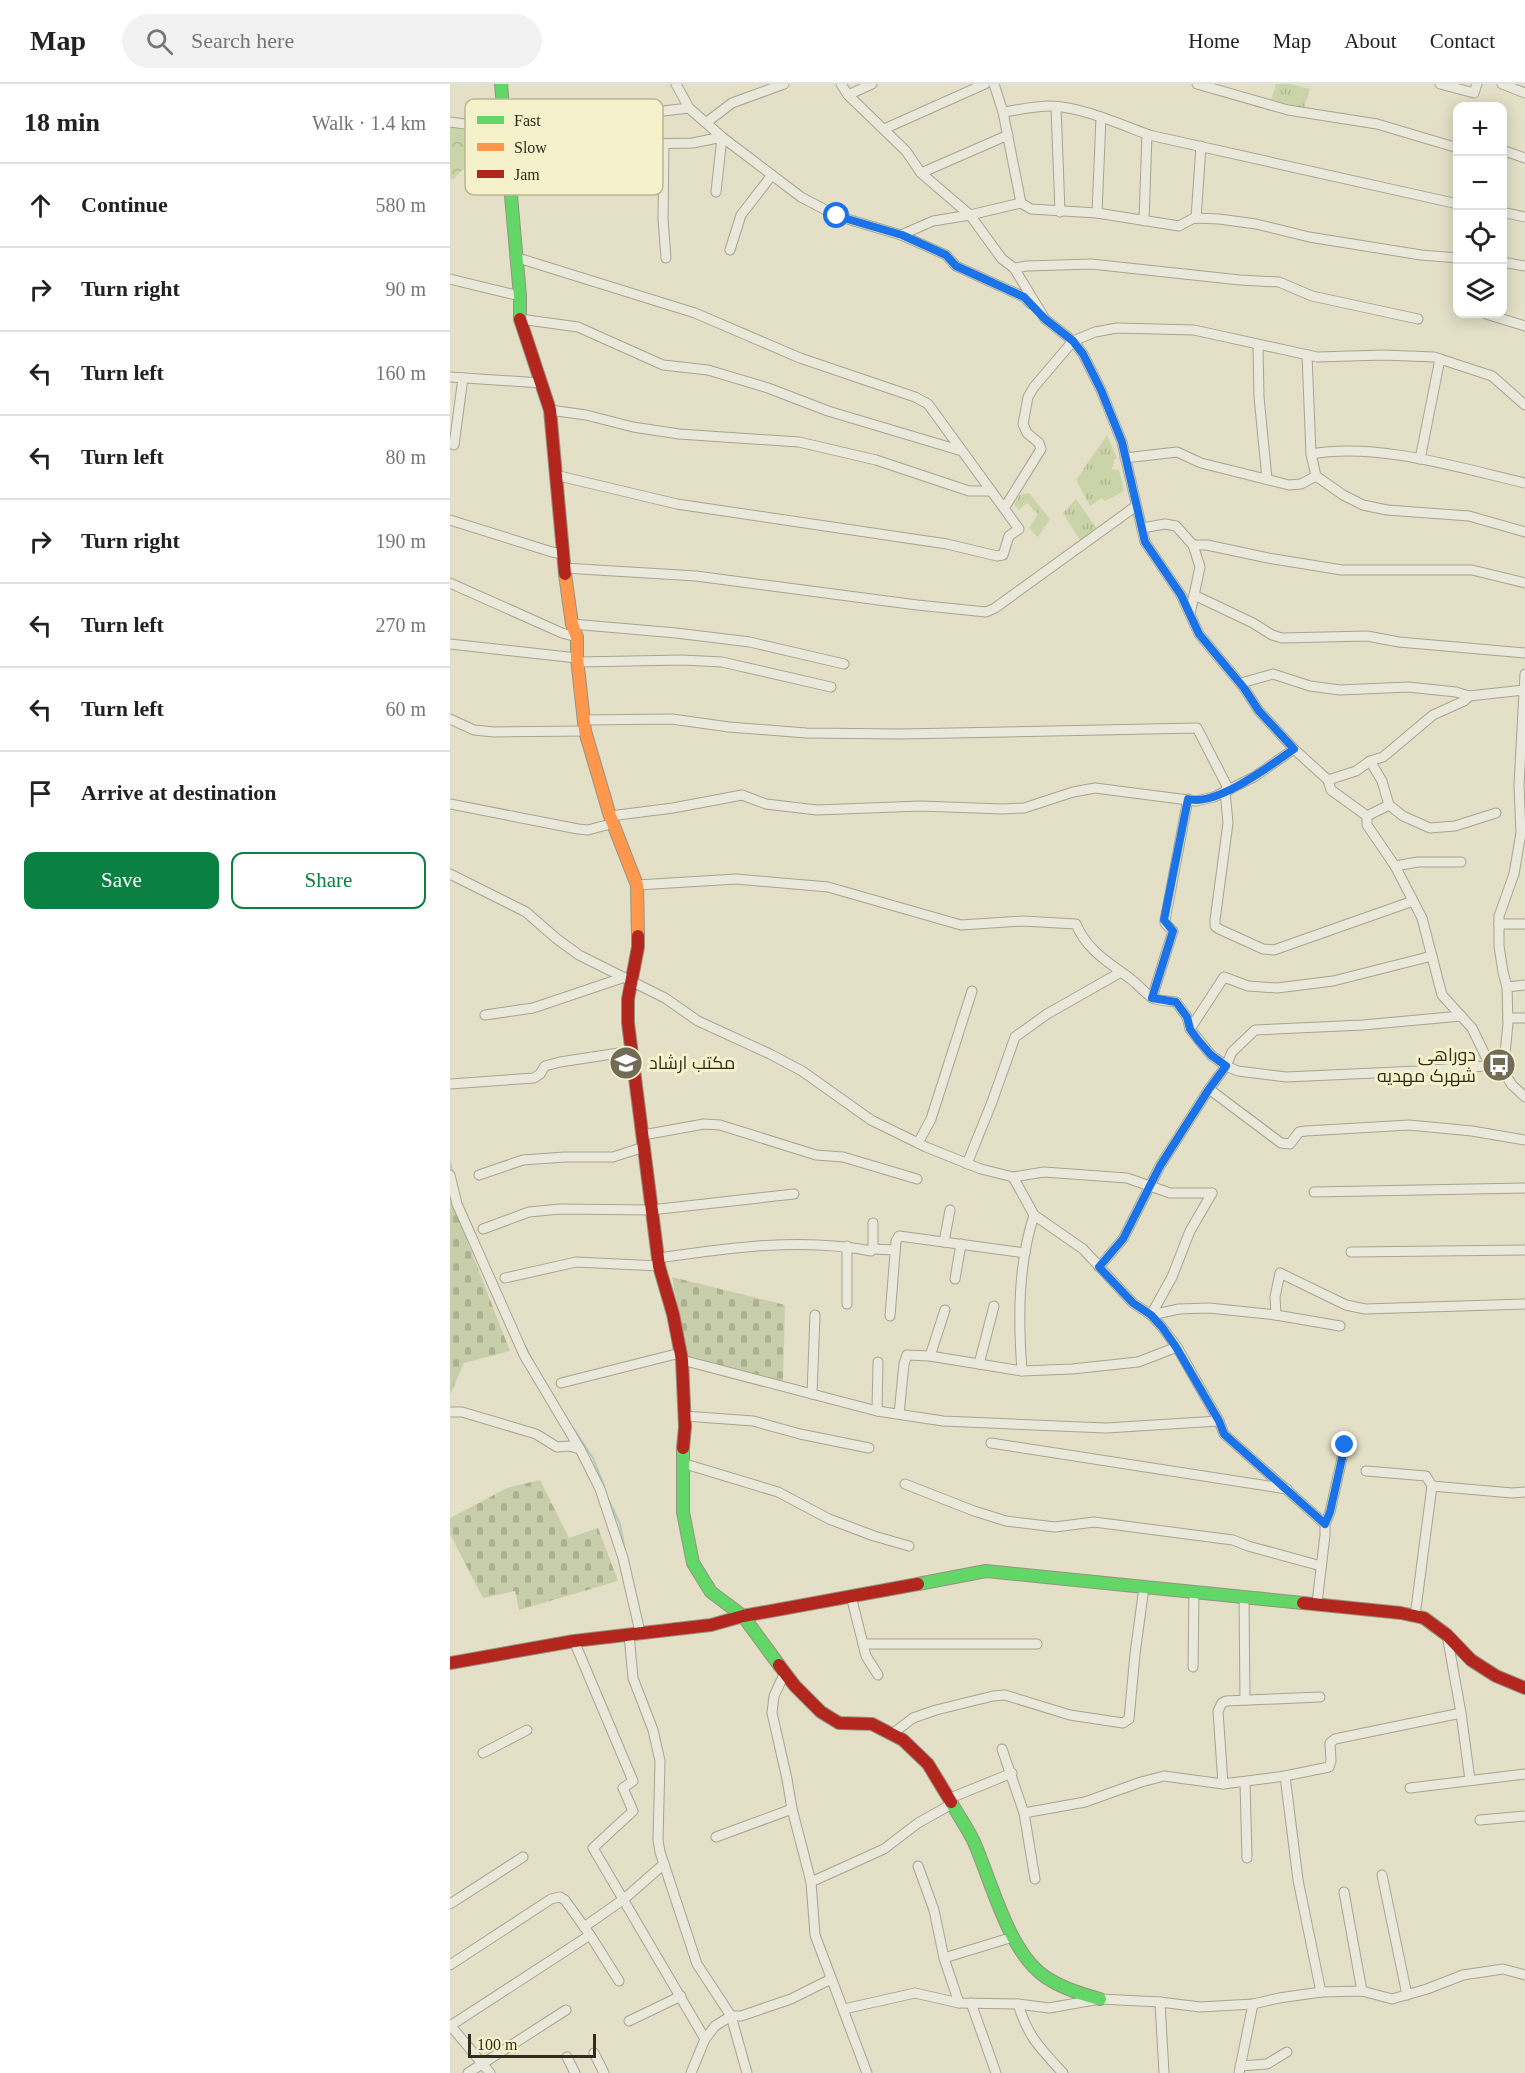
<!DOCTYPE html>
<html lang="en">
<head>
<meta charset="utf-8">
<style>
  body { margin:0; font-family:"Times New Roman",Cairo,serif; background:#f2f2f2; color:#222 }
  .controls { position:absolute; right:18px; top:18px; display:grid; overflow:hidden; border-radius:12px; box-shadow:0 3px 15px #0003 }
  .controls button { width:54px; height:54px; display:grid; place-items:center; padding:0; border:0; border-bottom:2px solid #e0e0e0; background:#fff; color:#222; font:30px sans-serif }
  .scale { position:absolute; left:18px; bottom:15px; width:128px; box-sizing:border-box; padding-left:6px; border:3px solid #342c1b; border-top:0; font-size:16px; line-height:21px; white-space:nowrap; color:#342c1b; -webkit-text-stroke:4px #f5f2cb; paint-order:stroke }
  .stop { position:absolute; width:18px; height:18px; margin:-14px; border:4px solid #1a73e8; border-radius:50%; background:#fff }
  .stop.end { background:#1a73e8; border-color:#fff; box-shadow:0 2px 6px #0008 }
  .list { margin:0; padding:0; list-style:none }
  h2 { display:flex; justify-content:space-between; align-items:center; height:78px; margin:0; padding:0 24px; font-size:26px }
  h2 small { font-size:20px; font-weight:400; color:#767676 }
  .list li { display:grid; grid-template-columns:39px 1fr auto; gap:18px; align-items:center; box-sizing:border-box; height:84px; padding:0 24px; border-top:2px solid #e0e0e0 }
  .list b { display:block; font-size:22px; white-space:nowrap }
  .list em { font-size:20px; font-style:normal; color:#767676 }
  .actions { display:flex; gap:12px; padding:18px 24px }
  .actions a { flex:1; padding:14px 0; border:2px solid #0b8043; border-radius:12px; text-align:center; font-size:21px; color:#0b8043 }
  .actions .main { background:#0b8043; color:#fff }
  .icon { flex:none; width:33px; height:33px; fill:none; stroke:currentColor; stroke-width:2; stroke-linecap:round; stroke-linejoin:round }
  .map { position:relative; flex:none; width:1075px; height:1989px; overflow:hidden }
  header { display:flex; align-items:center; gap:36px; box-sizing:border-box; height:84px; padding:0 30px; background:#fff; border-bottom:2px solid #e0e0e0 }
  header strong { font-size:28px }
  nav { display:flex; gap:33px; margin-inline-start:auto; font-size:21px }
  .search { width:420px; height:54px; background:#f2f2f2; display:flex; align-items:center; gap:15px; box-sizing:border-box; padding:0 21px; border-radius:33px; color:#767676; font-size:22px }
  main { display:flex }
  aside { flex:1; background:#fff }
  .map>svg:first-child { display:block }
</style>
</head>
<body>
<header>
<strong>Map</strong>
<div class="search"><svg class="icon" aria-label="search" viewBox="0 0 24 24"><circle cx="10" cy="10" r="6"/><path d="M15 15l6 6"/></svg>Search here</div>
<nav><a>Home</a><a>Map</a><a>About</a><a>Contact</a></nav>
</header>
<main>
<aside>
<h2>18 min<small>Walk · 1.4 km</small></h2>
<ul class="list">
<li><svg class="icon" aria-label="ahead" viewBox="0 0 24 24"><path d="M12 20V5M6 11l6-6 6 6"/></svg><div><b>Continue</b></div><em>580 m</em></li>
<li><svg class="icon" aria-label="right" viewBox="0 0 24 24"><path d="M7 20v-9h11M14 6l5 5-5 5"/></svg><div><b>Turn right</b></div><em>90 m</em></li>
<li><svg class="icon" aria-label="left" viewBox="0 0 24 24"><path d="M17 20v-9H6M10 6l-5 5 5 5"/></svg><div><b>Turn left</b></div><em>160 m</em></li>
<li><svg class="icon" aria-label="left" viewBox="0 0 24 24"><path d="M17 20v-9H6M10 6l-5 5 5 5"/></svg><div><b>Turn left</b></div><em>80 m</em></li>
<li><svg class="icon" aria-label="right" viewBox="0 0 24 24"><path d="M7 20v-9h11M14 6l5 5-5 5"/></svg><div><b>Turn right</b></div><em>190 m</em></li>
<li><svg class="icon" aria-label="left" viewBox="0 0 24 24"><path d="M17 20v-9H6M10 6l-5 5 5 5"/></svg><div><b>Turn left</b></div><em>270 m</em></li>
<li><svg class="icon" aria-label="left" viewBox="0 0 24 24"><path d="M17 20v-9H6M10 6l-5 5 5 5"/></svg><div><b>Turn left</b></div><em>60 m</em></li>
<li><svg class="icon" aria-label="arrive" viewBox="0 0 24 24"><path d="M6 21V4h12l-3 4 3 4H6"/></svg><div><b>Arrive at destination</b></div></li>
</ul>
<div class="actions"><a class="main">Save</a><a>Share</a></div>
</aside>
<div class="map">
<svg width="1075" height="1989" viewBox="0 0 1075 1989">
  <defs>
    <pattern id="grass-tufts" width="24" height="20" patternUnits="userSpaceOnUse" patternTransform="scale(1.5)"><rect width="24" height="20" fill="#cbd4a9"/><path d="M3 7l-1-3M5 7V3M7 7l1-3M15 17l-1-3M17 17v-4M19 17l1-3" fill="none" stroke="#afb691"/></pattern>
    <pattern id="forest-crowns" width="20" height="18" patternUnits="userSpaceOnUse" patternTransform="scale(1.5)"><rect width="20" height="18" fill="#cbd4a9"/><path d="M2 6a3 3 0 1 1 6 0M12 15a3 3 0 1 1 6 0" fill="none" stroke="#afb691"/></pattern>
    <pattern id="cemetery-stones" width="16" height="16" patternUnits="userSpaceOnUse" patternTransform="scale(1.5)"><rect width="16" height="16" fill="#c7cea9"/><path d="M2 7V4a2 2 0 0 1 4 0v3zM10 15v-3a2 2 0 0 1 4 0v3z" fill="#acb191"/></pattern>
  </defs>
  <rect width="100%" height="100%" fill="#e3e0c7"/>
  <!-- grass -->
  <g fill="url(#grass-tufts)">
    <polygon points="826,0 840,0 860,5 854,24 821,16"/>
    <polygon points="657,351 667,374 664,376 662,385 669,386 674,407 655,417 652,414 640,422 626,396"/>
    <polygon points="579,409 600,435 588,453 579,444 588,430 577,419 569,426 564,420 570,411"/>
    <polygon points="626,415 648,446 630,456 613,429"/>
  </g>
  <!-- forest -->
  <polygon fill="url(#forest-crowns)" points="0,39 36,41 39,97 34,97 31,84 12,86 4,95 0,95"/>
  <!-- cemetery -->
  <g fill="url(#cemetery-stones)">
    <polygon points="0,1113 60,1267 14,1279 0,1311"/>
    <polygon points="222,1193 335,1221 333,1297 237,1273"/>
    <polygon points="90,1396 119,1454 148,1444 168,1497 69,1526 65,1507 33,1514 0,1450 0,1434 57,1404"/>
  </g>
  <g fill="none" stroke-linecap="round" stroke-linejoin="round">
    <!-- stream -->
    <g stroke="#b4c9bf" stroke-width="2">
      <polyline points="0,1078 3,1090"/>
      <polyline points="76,1264 86,1283"/>
      <polyline points="123,1344 143,1374 154,1402"/>
      <polyline points="157,1413 170,1440 175,1467"/>
    </g>
    <defs>
      <g id="street">
        <polyline points="226,0 239,24 272,53 351,113 387,132 451,151 496,171 506,182 574,213 581,220"/>
        <polyline points="391,0 398,11 456,67 471,89 520,131 552,175 564,184 595,235 623,257 633,270 651,306 672,358 695,458 731,511 749,550 794,604 809,627 844,665 878,696 881,706 917,732 917,741 945,782 972,834 992,911 1022,944 1036,973 1049,981 1062,1001 1075,1013"/>
        <polyline points="544,0 553,28 571,119"/>
        <polyline points="747,0 838,26 927,40 1008,64"/>
        <polyline points="990,0 1024,9 1027,0"/>
        <polyline points="1052,0 1075,9"/>
        <polyline points="398,11 422,0"/>
        <polyline points="606,23 610,128"/>
        <path d="M553,28c15,-2 31,-6 47,-6 29,0 72,19 99,29l309,69"/>
        <polyline points="0,38 15,40 55,35 98,36 187,30 239,24"/>
        <polyline points="257,38 282,19 334,0"/>
        <polyline points="434,45 535,0"/>
        <polyline points="214,60 213,135 216,174"/>
        <polyline points="1052,66 1075,74"/>
        <polyline points="136,82 165,68 196,60 243,59 272,53 266,108"/>
        <polyline points="471,89 558,51"/>
        <polyline points="1052,128 1075,133"/>
        <polyline points="647,129 651,33"/>
        <polyline points="746,134 751,62"/>
        <polyline points="694,137 697,50"/>
        <polyline points="451,151 483,137 520,131 571,119 581,125 647,129 729,142 744,134 769,135 806,140 859,153 971,171 1008,174"/>
        <polyline points="280,166 291,131 322,91"/>
        <polyline points="65,173 245,229 350,274 465,313 478,320 569,445 559,452 553,471 547,472 497,460 227,420 105,391"/>
        <polyline points="1052,178 1075,182"/>
        <polyline points="564,184 577,182 641,180 790,196 829,198 862,212 968,235"/>
        <polyline points="0,195 70,212"/>
        <polyline points="1036,230 1075,242"/>
        <polyline points="70,235 128,243 213,281 258,286 318,304 378,327 512,367"/>
        <polyline points="808,261 809,313 817,395"/>
        <polyline points="857,271 861,370 866,392 893,411 913,421 937,426 1019,432 1075,448"/>
        <polyline points="0,293 91,299"/>
        <polyline points="100,326 136,331 183,343 229,350 349,358 426,376 519,407 541,407"/>
        <polyline points="4,361 13,294"/>
        <path d="M861,370c66,-12 149,14 214,29"/>
        <polyline points="675,374 727,368 751,379 839,401 851,400 866,392"/>
        <polyline points="970,375 990,275"/>
        <polyline points="555,423 591,365 589,359 577,349 573,340 578,313 584,303 623,257 645,248 667,244 744,246 867,273 933,271 984,273 1042,292 1075,321"/>
        <polyline points="0,436 102,468 113,470"/>
        <polyline points="692,444 715,440 726,442 743,461 750,483 740,530"/>
        <polyline points="743,461 757,461 818,474 892,486 1022,486 1075,499"/>
        <polyline points="114,484 246,492 467,521 536,528 545,524 686,422"/>
        <polyline points="0,499 112,549 127,553"/>
        <polyline points="744,511 803,539 822,551 832,554 917,552 949,558 1075,569"/>
        <polyline points="122,540 226,549 300,558 394,580"/>
        <polyline points="0,560 127,574"/>
        <polyline points="129,578 232,576 272,578 381,603"/>
        <polyline points="791,599 823,590 860,602 890,606 958,603 1006,608 1019,612 1074,606"/>
        <polyline points="0,635 24,646 44,648 135,647"/>
        <polyline points="135,636 222,635 279,643 356,649 451,650 747,644 779,706"/>
        <polyline points="920,677 932,697 939,721 953,732 980,744 1005,742 1046,729"/>
        <polyline points="878,696 906,687 920,677 933,673 983,631 1014,617 1019,612"/>
        <polyline points="775,707 778,739 765,836 765,842 769,845 813,865 824,866 963,817"/>
        <polyline points="0,720 128,745 138,746 164,739"/>
        <polyline points="160,732 223,724 292,711 316,720 367,726 470,722 552,725 574,724 623,708 645,704 746,717 764,713 804,693 844,665"/>
        <polyline points="917,732 939,721"/>
        <polyline points="945,782 968,778 1011,778"/>
        <polyline points="0,790 76,828 107,855 129,871 215,914 248,937 320,970 352,987 421,1036 476,1063 531,1085 563,1093 594,1088 677,1094 720,1109 762,1109"/>
        <path d="M187,801l99,-6 92,8 133,38 62,-4 53,3c11,27 34,39 56,56 7,5 13,14 21,18 7,3 16,3 23,4l11,15 3,12 21,26 15,11 12,5 48,6 132,-6 81,-6 6,-11 3,-31 -1,-36 -4,-15 -4,-26v-30l15,-42 7,-41 -2,-48 6,-111"/>
        <polyline points="1049,840 1075,840"/>
        <polyline points="1057,903 1075,901"/>
        <polyline points="702,914 723,847 715,839 715,836 738,715"/>
        <polyline points="35,931 83,924 172,894"/>
        <polyline points="1058,934 1075,934"/>
        <polyline points="740,945 774,893 798,902 827,904 883,897 982,872"/>
        <polyline points="0,1000 84,994 90,990 95,982 110,978 182,967"/>
        <polyline points="759,1005 831,1059 840,1060 849,1048 856,1047 959,1041 1022,1047 1075,1056"/>
        <polyline points="193,1051 254,1040 270,1041 366,1071 393,1073 467,1095"/>
        <polyline points="468,1059 481,1035 522,907"/>
        <polyline points="517,1080 542,1018 565,953 597,930 671,888"/>
        <polyline points="0,1091 7,1120 74,1271 130,1365 150,1405 173,1474 190,1548"/>
        <polyline points="29,1091 73,1076 115,1073 163,1073 194,1063"/>
        <polyline points="563,1093 584,1131 633,1165 683,1219 701,1231 712,1243 727,1263 769,1337 774,1350 875,1440 875,1451 867,1519"/>
        <polyline points="864,1108 1075,1104"/>
        <polyline points="33,1145 79,1128 110,1125 201,1126 344,1110"/>
        <polyline points="494,1158 500,1126"/>
        <polyline points="397,1162 397,1220"/>
        <polyline points="423,1165 445,1166"/>
        <polyline points="901,1168 1075,1166"/>
        <path d="M209,1174c69,-10 143,-21 212,-7l2,-2v-26"/>
        <polyline points="649,1183 673,1155 710,1082 759,1005 776,982 782,968 805,946 913,941 1011,932"/>
        <polyline points="55,1194 126,1178 209,1182"/>
        <polyline points="505,1195 511,1160"/>
        <polyline points="701,1231 729,1225 759,1224 826,1231 890,1242"/>
        <polyline points="701,1231 722,1193 740,1147 762,1109"/>
        <polyline points="826,1231 825,1213 830,1189 896,1221 915,1225 1075,1220"/>
        <polyline points="440,1232 446,1157 449,1152 575,1169"/>
        <polyline points="480,1272 495,1226"/>
        <polyline points="232,1276 427,1327 493,1337 656,1344 769,1337"/>
        <polyline points="529,1280 544,1222"/>
        <path d="M572,1287c-4,-53 -4,-106 12,-156"/>
        <polyline points="111,1299 230,1269"/>
        <polyline points="362,1310 365,1231"/>
        <polyline points="427,1327 428,1278"/>
        <polyline points="0,1328 12,1328 86,1350 107,1363 119,1362 130,1365"/>
        <polyline points="449,1330 454,1280 457,1271 480,1272 572,1287 622,1285 688,1278 727,1263"/>
        <polyline points="235,1332 303,1337 350,1350 419,1364"/>
        <polyline points="541,1359 837,1405"/>
        <polyline points="232,1379 328,1408 379,1435 424,1452 459,1462"/>
        <polyline points="916,1387 976,1392 982,1402 965,1532"/>
        <polyline points="455,1400 524,1427 556,1437 605,1443 644,1438 783,1456 798,1462 871,1482"/>
        <polyline points="982,1402 1062,1409 1075,1408"/>
        <polyline points="875,1440 880,1428 895,1361"/>
        <polyline points="401,1512 416,1572 428,1591"/>
        <polyline points="794,1512 795,1616"/>
        <polyline points="179,1550 183,1594 203,1646 210,1677 208,1756 210,1768 247,1880 281,1932 297,1989"/>
        <polyline points="997,1551 1011,1629 1020,1696"/>
        <polyline points="124,1557 183,1697 173,1704 183,1727 143,1764 255,1955"/>
        <polyline points="413,1560 587,1560"/>
        <polyline points="743,1583 744,1507"/>
        <polyline points="335,1588 324,1612 322,1629 337,1695 342,1725 361,1798 365,1851 417,1989"/>
        <polyline points="442,1650 463,1634 486,1626 543,1612 555,1611 620,1631 673,1639 679,1635 685,1570 694,1503"/>
        <polyline points="552,1665 574,1729 585,1795"/>
        <polyline points="33,1669 77,1646"/>
        <polyline points="835,1692 848,1796 871,1908"/>
        <polyline points="795,1698 797,1774"/>
        <polyline points="773,1700 768,1627 772,1619 776,1617 870,1613"/>
        <polyline points="960,1704 1075,1690"/>
        <polyline points="498,1715 562,1689"/>
        <polyline points="574,1729 635,1718 691,1698 714,1692 773,1700 835,1692 879,1683 881,1677 880,1659 885,1655 1011,1629"/>
        <polyline points="1030,1736 1075,1732"/>
        <polyline points="266,1753 342,1725"/>
        <polyline points="468,1782 484,1826 494,1874 509,1919"/>
        <polyline points="932,1791 957,1911"/>
        <polyline points="361,1798 434,1765 468,1739 502,1720"/>
        <polyline points="894,1808 912,1907"/>
        <polyline points="0,1820 73,1773"/>
        <polyline points="134,1843 174,1815 214,1780"/>
        <polyline points="494,1874 563,1853"/>
        <polyline points="0,1881 101,1815 110,1813 115,1816 140,1851 169,1897"/>
        <polyline points="710,1918 714,1989"/>
        <polyline points="521,1919 546,1989"/>
        <path d="M568,1920c10,33 22,44 45,69"/>
        <polyline points="394,1925 465,1909 509,1919 568,1920 599,1924 650,1915 710,1918 750,1923 803,1920 829,1914 871,1908 912,1907 942,1915 977,1905 1013,1891 1053,1885 1075,1891"/>
        <polyline points="179,1937 231,1912"/>
        <polyline points="0,1941 40,1989"/>
        <polyline points="0,1942 140,1851"/>
        <polyline points="144,1969 154,1989"/>
        <polyline points="117,1973 125,1989"/>
        <polyline points="790,1982 817,1980 837,1968"/>
        <polyline points="18,1989 116,1926"/>
        <polyline points="241,1989 255,1955 265,1942 281,1932 291,1932 341,1915 381,1895"/>
        <polyline points="789,1989 803,1920"/>
      </g>
      <g id="fast">
        <polyline points="51,0 70,212 70,235"/>
        <polyline points="233,1364 233,1428 243,1479 261,1508 293,1532 329,1581"/>
        <polyline points="468,1500 536,1487 853,1519"/>
        <path d="M501,1718c7,13 17,27 23,40 18,41 34,108 70,134 17,12 37,18 56,23"/>
      </g>
      <polyline id="slow" points="115,490 122,540 127,553 127,574 135,647 160,732 187,801 188,852"/>
      <g id="jam">
        <polyline points="70,235 100,326 115,490"/>
        <polyline points="188,852 188,863 178,915 178,939 209,1182 223,1230 232,1276 235,1343 233,1364"/>
        <polyline points="853,1519 951,1529 974,1534 997,1551 1021,1576 1046,1592 1075,1604"/>
        <polyline points="0,1579 124,1557 261,1541 293,1532 468,1500"/>
        <polyline points="329,1581 345,1602 371,1628 389,1639 422,1640 453,1656 478,1680 501,1718"/>
      </g>
    </defs>
    <!-- street casing -->
    <use href="#street" stroke="#a7a491" stroke-width="11"/>
    <!-- fast casing -->
    <use href="#fast" stroke="#969281" stroke-width="14"/>
    <!-- slow casing -->
    <use href="#slow" stroke="#969281" stroke-width="14"/>
    <!-- jam casing -->
    <use href="#jam" stroke="#969281" stroke-width="14"/>
    <!-- street -->
    <use href="#street" stroke="#eae8da" stroke-width="9"/>
    <!-- fast -->
    <use href="#fast" stroke="#63d668" stroke-width="12"/>
    <!-- slow -->
    <use href="#slow" stroke="#ff974d" stroke-width="12"/>
    <!-- jam -->
    <use href="#jam" stroke="#b3261e" stroke-width="12"/>
  </g>
  <g fill="none" stroke-linecap="round" stroke-linejoin="round">
    <!-- route -->
    <path stroke="#1a73e8" stroke-width="8" d="M387,132l65,19 44,20 10,11 68,31 21,22 28,22 10,13 18,36 21,52 23,100 36,53 18,39 45,54 15,23 35,38c-23,16 -78,58 -106,50l-24,121 9,11 -21,67 24,4 11,15 3,12 8,11 13,15 15,11 -17,23 -49,77 -37,73 -24,28 34,36 18,12 11,12 14,20 43,74 5,13 101,90 5,-12 15,-67"/>
  </g>
  <!-- icons -->
  <defs>
    <symbol id="school-disc" viewBox="-11 -11 22 22"><circle r="9.5" fill="#716b57" stroke="#f5f2cb"/><path d="M0-5L7-2L0 1L-7-2ZM-4 1L0 2.5L4 1V4Q0 6-4 4Z" fill="#fff"/></symbol>
    <symbol id="bus-disc" viewBox="-11 -11 22 22"><circle r="9.5" fill="#716b57" stroke="#f5f2cb"/><path d="M-5-6H5V4H4V6H2V4H-2V6H-4V4H-5ZM-3.5-4V0h7V-4ZM-3.5 1.2v1.5H-2V1.2ZM2 1.2v1.5H3.5V1.2Z" fill="#fff"/></symbol>
  </defs>
  <g fill-rule="evenodd">
    <use href="#school-disc" x="157" y="960" width="38" height="38"/>
    <use href="#bus-disc" x="1030" y="962" width="38" height="38"/>
  </g>
  <g text-anchor="middle" stroke-width="6" stroke-linejoin="round" paint-order="stroke">
    <!-- poi labels -->
    <g font-size="18" fill="#342c1b" stroke="#f5f2cb" text-anchor="end">
      <text x="1026" y="977">دوراهی<tspan x="1026" dy="21">شهرک مهدیه</tspan></text>
      <text x="199" y="985" text-anchor="start">مکتب ارشاد</text>
    </g>
  </g>
  <!-- legend -->
  <rect x="15" y="15" width="198" height="96" rx="9" fill="#f5f2cb" stroke="#bbb796" stroke-width="1.5"/>
  <rect x="27" y="32" width="27" height="8" fill="#63d668"/>
  <rect x="27" y="59" width="27" height="8" fill="#ff974d"/>
  <rect x="27" y="86" width="27" height="8" fill="#b3261e"/>
  <g font-size="16" fill="#342c1b">
    <text x="64" y="42">Fast</text>
    <text x="64" y="69">Slow</text>
    <text x="64" y="96">Jam</text>
  </g>
</svg>
<div class="controls">
<button>+</button>
<button>−</button>
<button><svg class="icon" aria-label="locate" viewBox="0 0 24 24"><circle cx="12" cy="12" r="6"/><path d="M12 2v4M12 18v4M2 12h4M18 12h4"/></svg></button>
<button><svg class="icon" aria-label="layers" viewBox="0 0 24 24"><path d="M12 4l9 5-9 5-9-5zM3 14l9 5 9-5"/></svg></button>
</div>
<div class="scale">100 m</div>
<div class="stop" style="left:387px;top:132px"></div>
<div class="stop end" style="left:895px;top:1361px"></div>
</div>
</main>
</body>
</html>
